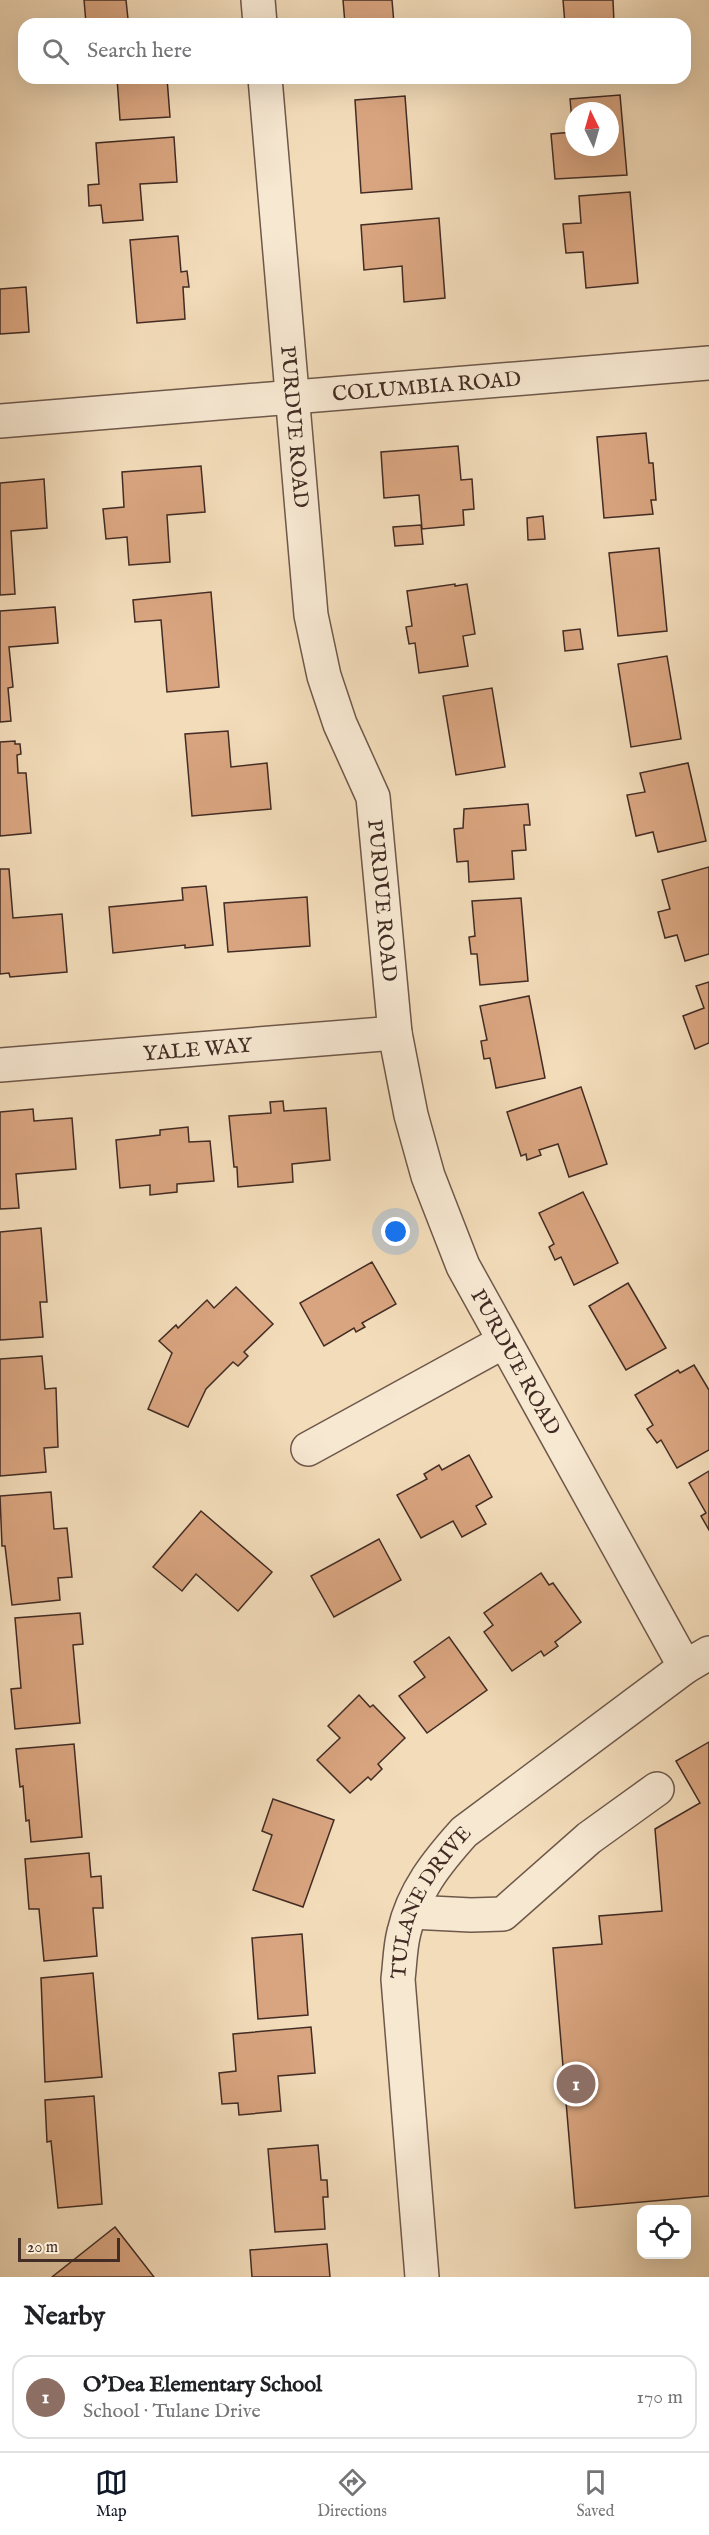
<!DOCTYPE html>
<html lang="en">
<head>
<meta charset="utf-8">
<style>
  body { margin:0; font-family:"IM FELL English",serif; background:#f6f6f6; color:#202124 }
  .controls { position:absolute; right:18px; bottom:18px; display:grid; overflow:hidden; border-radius:12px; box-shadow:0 6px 24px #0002 }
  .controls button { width:54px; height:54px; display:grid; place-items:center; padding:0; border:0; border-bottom:2px solid #e0e0e0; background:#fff; color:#202124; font:30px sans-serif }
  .compass { position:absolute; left:565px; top:102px; width:54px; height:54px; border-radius:50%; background:#fff; box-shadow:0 6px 24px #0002; rotate:355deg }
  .scale { position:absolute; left:18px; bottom:15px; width:102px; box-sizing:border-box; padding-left:6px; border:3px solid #422c24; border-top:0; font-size:16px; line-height:21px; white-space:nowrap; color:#422c24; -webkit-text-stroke:4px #f7e8d2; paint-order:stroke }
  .you { position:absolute; left:396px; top:1232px; width:21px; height:21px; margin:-15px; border:4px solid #fff; border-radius:50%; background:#1a73e8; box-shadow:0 0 0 9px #1a73e833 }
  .badge { display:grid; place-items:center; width:39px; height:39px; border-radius:50%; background:#111827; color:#fff; font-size:20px; font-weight:700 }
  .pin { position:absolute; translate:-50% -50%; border:3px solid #fff; box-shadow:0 2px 6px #0006 }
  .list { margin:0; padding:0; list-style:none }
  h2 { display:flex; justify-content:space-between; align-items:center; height:78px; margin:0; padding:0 24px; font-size:26px }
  h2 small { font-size:20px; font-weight:400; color:#757577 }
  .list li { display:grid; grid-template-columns:39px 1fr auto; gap:18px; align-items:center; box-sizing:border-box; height:84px; margin:0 12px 12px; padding:0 12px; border:2px solid #e0e0e0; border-radius:18px }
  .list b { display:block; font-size:22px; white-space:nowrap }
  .list p { margin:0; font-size:20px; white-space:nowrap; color:#757577 }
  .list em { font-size:20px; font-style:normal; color:#757577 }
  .icon { flex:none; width:33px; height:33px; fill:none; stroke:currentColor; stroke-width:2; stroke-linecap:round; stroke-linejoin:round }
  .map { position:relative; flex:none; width:709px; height:2277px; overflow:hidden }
  .search { position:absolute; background:#fff; box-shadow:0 6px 24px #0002; left:18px; right:18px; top:18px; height:66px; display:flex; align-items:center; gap:15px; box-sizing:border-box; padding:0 21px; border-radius:18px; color:#757577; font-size:22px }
  .sheet { height:174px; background:#fff }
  nav { display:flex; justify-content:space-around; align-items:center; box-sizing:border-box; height:84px; border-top:2px solid #e0e0e0; background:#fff; font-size:16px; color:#757577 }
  nav a { display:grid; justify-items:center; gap:3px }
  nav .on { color:#111827 }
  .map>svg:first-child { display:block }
</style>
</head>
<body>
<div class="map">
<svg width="709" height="2277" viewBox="0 0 709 2277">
  <rect width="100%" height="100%" fill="#f3dcba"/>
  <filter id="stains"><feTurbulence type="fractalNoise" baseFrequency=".00333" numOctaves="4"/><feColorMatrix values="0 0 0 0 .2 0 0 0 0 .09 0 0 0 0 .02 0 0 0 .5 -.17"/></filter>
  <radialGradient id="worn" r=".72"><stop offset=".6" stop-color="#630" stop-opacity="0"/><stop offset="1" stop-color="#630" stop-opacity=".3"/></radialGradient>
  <!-- building -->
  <g fill="#d9a580" stroke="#422c24" stroke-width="1.5" fill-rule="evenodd">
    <polygon points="84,0 126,0 128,19 86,23"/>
    <polygon points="343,0 392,0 394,24 345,24"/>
    <polygon points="563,0 613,0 614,24 565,24"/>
    <polygon points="117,78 167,78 170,117 120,120"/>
    <path d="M620,95l7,80 -72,4 -4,-45 22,-2 -3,-33zM574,111h36v36h-36z"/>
    <polygon points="405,96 412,189 361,193 355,100"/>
    <polygon points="174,137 177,182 140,184 143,220 103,223 101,205 89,206 88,185 99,184 96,143"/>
    <polygon points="630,192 638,283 586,288 583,252 566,253 563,224 581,223 579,196"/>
    <polygon points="439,218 445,298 404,302 402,266 364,270 361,225"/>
    <polygon points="178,236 181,272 187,271 189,287 183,287 185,319 137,323 130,240"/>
    <polygon points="26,287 29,332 0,334 0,289"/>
    <polygon points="646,433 649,463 653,463 656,500 651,500 653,514 604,518 597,437"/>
    <polygon points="458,446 461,480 472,479 474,509 463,510 464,525 422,529 419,495 384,498 381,452"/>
    <polygon points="201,466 205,512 167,515 170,562 129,565 127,537 106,539 103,509 124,507 122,472"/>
    <polygon points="44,479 47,528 11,531 15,594 0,595 0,483"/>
    <polygon points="543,516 545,539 528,540 527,518"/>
    <polygon points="421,525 423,544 395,546 393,527"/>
    <polygon points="659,548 667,631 618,636 609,553"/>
    <polygon points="455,584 455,586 467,584 475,634 463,636 468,666 419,673 415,643 409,644 406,627 412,626 407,591"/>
    <polygon points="211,592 219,687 167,692 161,620 135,622 133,600"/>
    <polygon points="55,607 58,643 9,647 13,687 8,688 11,721 0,722 0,611"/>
    <polygon points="580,629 583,649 565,651 563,631"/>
    <polygon points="667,656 681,739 631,747 618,664"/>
    <polygon points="492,688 505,767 456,775 443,696"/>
    <polygon points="228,731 231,767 267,763 271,809 192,816 185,734"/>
    <polygon points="15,741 15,744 20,744 21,754 17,755 18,773 26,773 31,833 0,836 0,742"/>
    <polygon points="688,763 706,841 658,852 653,832 636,836 627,795 645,792 640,773"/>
    <polygon points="528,804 530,825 524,825 526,850 512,851 514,879 469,882 468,861 457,862 454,829 463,828 464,809"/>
    <polygon points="709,867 709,954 685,961 677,935 665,938 658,912 670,909 662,880"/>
    <polygon points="0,869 9,869 13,918 62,914 67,972 10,977 9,973 0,974"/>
    <polygon points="206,886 213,945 185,948 185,945 113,953 109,907 183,900 182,888"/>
    <polygon points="307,897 310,946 228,952 224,903"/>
    <polygon points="521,898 528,981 480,985 477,954 471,954 469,937 475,936 472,901"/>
    <polygon points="709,982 709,1043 695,1049 683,1016 704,1008 696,986"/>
    <polygon points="529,996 545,1078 496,1088 490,1058 484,1059 481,1041 487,1040 480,1006"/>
    <polygon points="581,1087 607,1164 569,1177 558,1144 539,1150 541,1155 527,1160 526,1154 521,1156 507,1112"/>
    <polygon points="283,1101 284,1111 326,1108 330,1160 292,1164 293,1182 238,1187 237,1167 234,1167 229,1116 271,1113 270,1102"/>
    <polygon points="33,1109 34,1121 72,1118 76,1169 16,1174 19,1208 0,1209 0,1112"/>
    <polygon points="188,1127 189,1142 210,1141 214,1181 177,1184 177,1192 150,1195 150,1185 120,1188 116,1140 160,1135 160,1130"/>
    <polygon points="583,1192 618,1263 574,1285 561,1257 555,1260 549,1247 554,1244 539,1213"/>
    <polygon points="41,1228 47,1302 40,1302 43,1337 0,1340 0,1232"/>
    <polygon points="372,1262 396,1304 362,1323 365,1327 356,1332 354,1328 324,1346 300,1303"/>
    <polygon points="628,1283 666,1348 626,1370 589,1306"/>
    <polygon points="236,1287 273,1324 244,1352 248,1356 238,1366 233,1362 206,1389 188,1427 148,1409 172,1353 159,1341 176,1325 178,1328 207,1300 214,1308"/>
    <polygon points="42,1356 45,1389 56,1388 58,1447 44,1448 46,1472 0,1476 0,1359"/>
    <polygon points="694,1365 709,1390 709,1450 677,1468 661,1440 657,1443 647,1429 653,1425 635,1395 678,1370 680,1373"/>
    <polygon points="469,1455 492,1497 476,1506 486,1524 462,1537 453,1521 421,1538 397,1495 427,1479 424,1474 439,1465 442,1470"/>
    <polygon points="709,1471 709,1530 701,1516 706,1513 689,1483"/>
    <polygon points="51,1492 54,1529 67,1528 72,1577 58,1578 60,1600 12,1605 5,1546 2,1546 0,1496"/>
    <polygon points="201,1511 272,1572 238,1611 196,1574 182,1591 153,1567"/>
    <polygon points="379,1539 401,1580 334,1617 311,1576"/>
    <polygon points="541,1573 549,1585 553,1583 581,1622 555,1642 558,1646 544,1656 541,1651 512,1671 484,1632 493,1625 484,1613"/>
    <polygon points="80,1613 83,1644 73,1645 80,1723 15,1729 11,1689 21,1688 15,1618"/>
    <polygon points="449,1637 487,1690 427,1733 399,1696 425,1677 414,1662"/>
    <polygon points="359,1695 370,1707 373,1705 405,1738 378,1764 382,1769 371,1780 368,1777 350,1793 317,1760 340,1738 328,1726"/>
    <polygon points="709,1742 709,2196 575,2208 553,1948 602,1944 599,1916 662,1911 655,1829 700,1803 676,1761"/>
    <polygon points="74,1744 82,1837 31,1842 29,1820 26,1821 23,1786 20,1787 16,1749"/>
    <polygon points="273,1799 334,1820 303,1907 253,1890 272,1835 262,1831"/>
    <polygon points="89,1853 91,1877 101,1876 103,1908 93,1908 97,1956 44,1961 39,1909 29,1909 25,1859"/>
    <polygon points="302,1934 308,2015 258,2019 252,1938"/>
    <polygon points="93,1973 102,2077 45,2082 41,1978"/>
    <polygon points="311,2027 315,2073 278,2076 281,2111 239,2115 238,2103 222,2104 219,2073 236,2071 233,2034"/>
    <polygon points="94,2096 102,2204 58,2208 51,2141 47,2142 45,2100"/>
    <polygon points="318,2145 321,2180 327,2180 328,2197 323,2197 325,2229 275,2232 268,2149"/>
    <polygon points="115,2227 154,2277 52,2277"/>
    <polygon points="327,2244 330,2277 252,2277 250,2250"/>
  </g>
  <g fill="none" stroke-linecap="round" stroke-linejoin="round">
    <defs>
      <g id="minor">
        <polyline points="258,0 260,24"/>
        <path id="s1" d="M265,78l46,537 13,61 16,48 33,73 22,236 16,82 17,61 35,90 222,401"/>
        <path id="s2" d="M0,421l709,-58"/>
        <path id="s3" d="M0,1065l395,-32"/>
        <polyline points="308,1449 503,1342"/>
        <polyline points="411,1912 471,1915 503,1914 589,1838 657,1789"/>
        <path id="s4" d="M422,2277l-24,-298c2,-15 2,-32 6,-47 9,-40 33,-70 60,-100l221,-165 24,-14"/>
      </g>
    </defs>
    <!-- minor casing -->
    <use href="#minor" stroke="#6e584a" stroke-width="36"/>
    <!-- minor -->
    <use href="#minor" stroke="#f7e8d2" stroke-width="33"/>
  </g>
  <g text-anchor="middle" stroke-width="5" stroke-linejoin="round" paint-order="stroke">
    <!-- street labels -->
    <g font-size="21" fill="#422c24" stroke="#f7e8d2">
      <text dy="7" stroke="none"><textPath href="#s2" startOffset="428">COLUMBIA ROAD</textPath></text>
      <text dy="7" stroke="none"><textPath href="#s1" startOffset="350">PURDUE ROAD</textPath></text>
      <text dy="7" stroke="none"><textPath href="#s1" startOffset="836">PURDUE ROAD</textPath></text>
      <text dy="7" stroke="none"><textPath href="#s3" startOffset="198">YALE WAY</textPath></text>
      <text dy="7" stroke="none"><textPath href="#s1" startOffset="1322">PURDUE ROAD</textPath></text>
      <text dy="7" stroke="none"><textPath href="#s4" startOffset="384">TULANE DRIVE</textPath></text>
    </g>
  </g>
  <rect width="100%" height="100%" filter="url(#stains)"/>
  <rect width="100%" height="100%" fill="url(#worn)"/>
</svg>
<div class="controls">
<button><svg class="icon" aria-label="locate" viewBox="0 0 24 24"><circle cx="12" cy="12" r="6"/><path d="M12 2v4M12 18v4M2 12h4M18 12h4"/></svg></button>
</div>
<svg class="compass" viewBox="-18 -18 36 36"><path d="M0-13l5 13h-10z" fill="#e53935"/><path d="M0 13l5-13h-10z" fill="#757577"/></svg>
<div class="scale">20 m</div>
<div class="you"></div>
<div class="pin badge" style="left:576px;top:2084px;background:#8d6e63">1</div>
<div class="search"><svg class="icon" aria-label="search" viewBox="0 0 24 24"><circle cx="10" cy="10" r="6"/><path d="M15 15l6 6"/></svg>Search here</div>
</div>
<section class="sheet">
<h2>Nearby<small></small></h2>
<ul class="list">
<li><span class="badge" style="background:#8d6e63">1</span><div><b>O'Dea Elementary School</b><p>School · Tulane Drive</p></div><em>170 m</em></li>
</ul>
</section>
<nav>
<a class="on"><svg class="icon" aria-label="map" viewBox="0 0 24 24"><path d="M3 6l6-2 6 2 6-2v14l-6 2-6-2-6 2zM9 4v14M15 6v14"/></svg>Map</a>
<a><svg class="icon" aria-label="directions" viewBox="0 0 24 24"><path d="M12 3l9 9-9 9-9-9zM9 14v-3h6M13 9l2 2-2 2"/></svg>Directions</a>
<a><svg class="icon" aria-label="saved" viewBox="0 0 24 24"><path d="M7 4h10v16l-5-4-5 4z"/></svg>Saved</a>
</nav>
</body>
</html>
